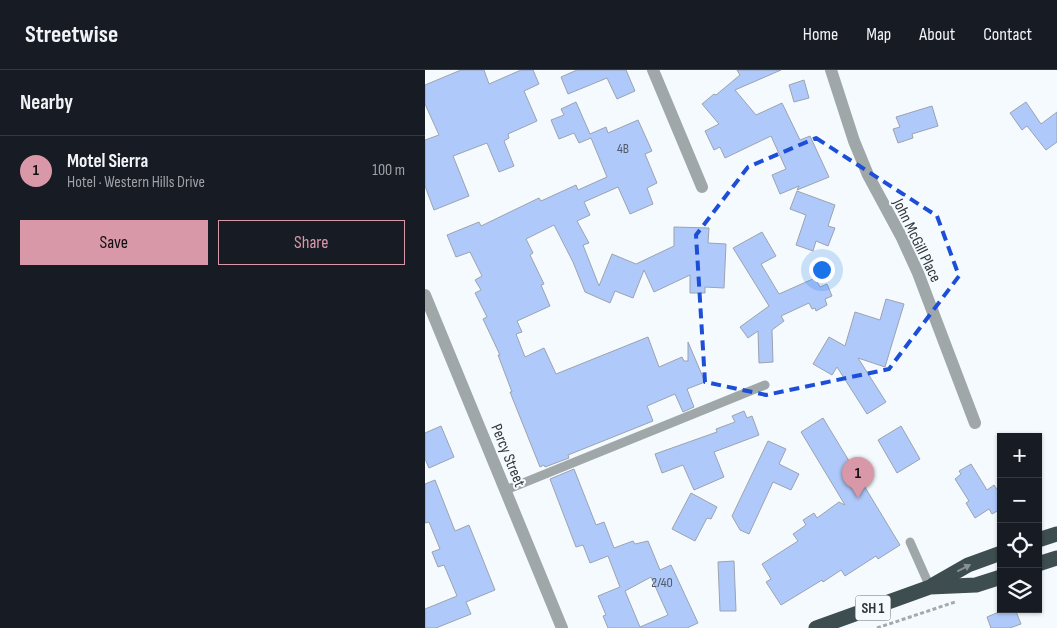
<!DOCTYPE html>
<html lang="en">
<head>
<meta charset="utf-8">
<style>
  body { margin:0; font-family:"Sofia Sans Condensed",sans-serif; background:#20242c; color:#f1f3f6 }
  .controls { position:absolute; right:15px; bottom:15px; display:grid; overflow:hidden; border-radius:0px; box-shadow:0 1px 4px #0004 }
  .controls button { width:45px; height:45px; display:grid; place-items:center; padding:0; border:0; border-bottom:1px solid #363941; background:#171b24; color:#f1f3f6; font:25px sans-serif }
  .you { position:absolute; left:396px; top:199px; width:18px; height:18px; margin:-12px; border:4px solid #fff; border-radius:50%; background:#1a73e8; box-shadow:0 0 0 8px #1a73e833 }
  .badge { display:grid; place-items:center; width:32px; height:32px; border-radius:50%; background:#d898a8; color:#111; font-size:16px; font-weight:700 }
  .pin { position:absolute; translate:-50% -41px; filter:drop-shadow(0 1px 2px #0008) }
  .pin::after { content:''; position:absolute; top:26px; width:18px; height:15px; background:inherit; clip-path:polygon(0 0,100% 0,50% 100%) }
  .list { margin:0; padding:0; list-style:none }
  h2 { display:flex; justify-content:space-between; align-items:center; height:65px; margin:0; padding:0 20px; font-size:21px }
  h2 small { font-size:16px; font-weight:400; color:#9ea1a6 }
  .list li { display:grid; grid-template-columns:32px 1fr auto; gap:15px; align-items:center; box-sizing:border-box; height:70px; padding:0 20px; border-top:1px solid #363941 }
  .list b { display:block; font-size:19px; white-space:nowrap }
  .list p { margin:0; font-size:16px; white-space:nowrap; color:#9ea1a6 }
  .list em { font-size:16px; font-style:normal; color:#9ea1a6 }
  .actions { display:flex; gap:10px; padding:15px 20px }
  .actions a { flex:1; padding:11px 0; border:1px solid #d898a8; border-radius:0px; text-align:center; font-size:18px; color:#d898a8 }
  .actions .main { background:#d898a8; color:#111 }
  .icon { flex:none; width:28px; height:28px; fill:none; stroke:currentColor; stroke-width:2; stroke-linecap:round; stroke-linejoin:round }
  .map { position:relative; flex:none; width:632px; height:558px; overflow:hidden }
  header { display:flex; align-items:center; gap:30px; box-sizing:border-box; height:70px; padding:0 25px; background:#171b24; border-bottom:1px solid #363941 }
  header strong { font-size:24px }
  nav { display:flex; gap:28px; margin-inline-start:auto; font-size:18px }
  main { display:flex }
  aside { flex:1; background:#171b24 }
  .map>svg:first-child { display:block }
</style>
</head>
<body>
<header>
<strong>Streetwise</strong>
<nav><a>Home</a><a>Map</a><a>About</a><a>Contact</a></nav>
</header>
<main>
<aside>
<h2>Nearby<small></small></h2>
<ul class="list">
<li><span class="badge">1</span><div><b>Motel Sierra</b><p>Hotel · Western Hills Drive</p></div><em>100 m</em></li>
</ul>
<div class="actions"><a class="main">Save</a><a>Share</a></div>
</aside>
<div class="map">
<svg width="632" height="558" viewBox="0 0 632 558">
  <rect width="100%" height="100%" fill="#f4fafd"/>
  <!-- building -->
  <g fill="#afc9fb" stroke="#9ca3af" fill-rule="evenodd">
    <polygon points="36,0 59,0 64,14 96,0 108,0 114,14 99,21 112,51 83,64 84,68 79,71 89,96 74,102 62,73 28,86 44,126 9,140 0,116 0,70 14,65 0,34 0,15"/>
    <polygon points="152,0 201,0 210,21 192,29 182,8 143,24 136,7"/>
    <polygon points="312,0 356,0 310,20 331,45 357,33 375,70 385,66 404,107 372,120 374,116 355,124 347,105 361,99 346,66 300,88 295,77 289,80 280,61 294,54 277,34 289,24 291,25 315,5"/>
    <polygon points="379,10 384,28 369,32 364,15"/>
    <polygon points="151,32 165,64 181,57 183,63 213,50 227,81 220,84 232,113 222,118 228,134 205,144 193,117 159,132 165,145 152,151 164,173 158,175 174,216 187,184 211,194 249,176 249,157 284,158 283,173 301,174 299,218 280,217 280,223 265,223 265,205 229,222 219,200 208,228 190,221 185,233 160,222 148,192 129,155 101,169 108,183 105,185 119,214 116,215 125,236 92,251 97,262 91,264 100,287 119,278 131,304 223,267 234,297 257,287 259,291 263,291 263,272 280,312 262,319 269,337 258,342 250,324 222,336 228,351 143,385 144,388 120,397 119,395 115,397 85,322 87,322 73,285 75,285 58,249 62,247 50,223 56,220 50,210 57,206 45,182 31,187 22,165 54,152 56,156 114,128 116,131 151,115 153,120 182,107 166,68 154,73 149,63 134,69 126,50 139,45 136,39"/>
    <polygon points="601,32 616,54 632,42 632,72 621,80 602,56 597,60 585,43"/>
    <polygon points="507,36 513,56 487,64 488,68 473,73 468,59 475,57 471,47"/>
    <polygon points="372,121 410,135 403,156 410,158 403,176 391,171 388,181 371,175 381,145 365,139"/>
    <polygon points="337,162 351,186 336,194 354,224 390,208 395,217 402,214 407,226 400,229 402,235 391,241 390,238 387,239 384,233 356,246 359,251 347,260 348,292 334,293 333,261 323,268 315,257 344,236 308,178"/>
    <polygon points="461,229 479,234 460,297 433,288 461,332 442,344 412,297 407,305 388,294 404,267 420,276 430,242 455,250"/>
    <polygon points="319,341 322,348 327,346 334,365 289,382 299,407 269,420 258,395 237,403 230,384 292,362 291,359 310,352 307,346"/>
    <polygon points="398,348 475,475 453,489 451,486 420,506 416,500 398,512 397,510 356,535 341,512 346,509 337,494 373,471 368,464 381,455 378,450 389,443 392,448 414,432 420,435 376,362"/>
    <polygon points="16,356 29,387 4,398 0,389 0,363"/>
    <polygon points="476,356 495,389 472,403 453,370"/>
    <polygon points="343,371 361,379 354,394 374,404 366,420 348,412 324,464 315,460 307,446"/>
    <polygon points="546,394 562,420 569,415 576,425 576,439 567,444 564,439 550,448 541,433 544,431 530,409 536,404 534,401"/>
    <path d="M149,399l22,56 8,-3 10,26 19,-7 2,3 13,-3 12,29 11,-5 27,58 -11,5h-79l-5,-12 3,-1 -8,-19 22,-9 -12,-31 -18,7 -7,-18 -7,2 -26,-68zM226,507l17,38 -28,12 -15,-36z"/>
    <polygon points="10,410 30,461 44,455 70,520 41,532 46,544 11,558 0,558 0,539 32,526 19,495 13,497 7,482 15,479 4,452 0,453 0,414"/>
    <polygon points="266,423 292,437 286,449 282,448 270,471 247,459"/>
    <polygon points="309,491 311,541 295,541 293,492"/>
    <polygon points="581,539 590,539 596,554 585,558 566,558 562,547"/>
  </g>
  <g fill="none" stroke-linecap="round" stroke-linejoin="round">
    <!-- path -->
    <polyline stroke="#a3a9ac" stroke-width="3" stroke-dasharray="4 2.5" stroke-linecap="butt" points="452,558 530,532"/>
    <!-- lane -->
    <g stroke="#a0a7a8" stroke-width="9">
      <polyline points="81,420 340,315"/>
      <polyline points="485,472 505,517"/>
    </g>
    <!-- street -->
    <g stroke="#a0a7a8" stroke-width="12">
      <polyline points="228,0 277,117"/>
      <polyline points="406,0 429,71 443,105 477,168 493,203 550,353"/>
      <polyline points="0,225 137,558"/>
    </g>
    <!-- highway -->
    <g stroke="#3e4d4f" stroke-width="15">
      <polyline points="613,470 632,464"/>
      <polyline points="613,494 632,488"/>
      <polyline points="508,515 543,495 576,483"/>
      <polyline points="391,558 505,517 551,515 576,507"/>
    </g>
  </g>
  <!-- one-way arrows -->
  <defs><path id="oneway-solid" d="M-6-.8H1V-3.2L6.5 0L1 3.2V.8H-6Z" transform="scale(1.25)"/></defs>
  <use fill="#879295" href="#oneway-solid" transform="translate(539 498) rotate(-27)"/>
  <!-- marked area -->
  <path fill="none" stroke="#1d4ed8" stroke-width="4" stroke-dasharray="10 6" stroke-linejoin="round" d="M391,68l121,78 22,60 -70,93 -123,26 -61,-13 -9,-147 52,-68z"/>
  <g text-anchor="middle" stroke-width="4" stroke-linejoin="round" paint-order="stroke">
    <!-- number labels -->
    <g font-size="14" fill="#505b6a">
      <text x="198" y="83">4B</text>
      <text x="237" y="517">2/40</text>
    </g>
    <!-- shield labels -->
    <rect fill="#f4fafd" stroke="#6c7174" stroke-width="1" x="430.5" y="525.5" width="35" height="25" rx="4"/>
    <g font-size="15" font-weight="bold" fill="#31363a">
      <text x="448" y="543">SH 1</text>
    </g>
    <!-- street labels -->
    <g font-size="16" fill="#31363a" stroke="#f4fafd">
      <text transform="translate(493 170) rotate(64)" y="6">John McGill Place</text>
      <text transform="translate(84 385) rotate(68)" y="6">Percy Street</text>
    </g>
  </g>
</svg>
<div class="controls">
<button>+</button>
<button>−</button>
<button><svg class="icon" aria-label="locate" viewBox="0 0 24 24"><circle cx="12" cy="12" r="6"/><path d="M12 2v4M12 18v4M2 12h4M18 12h4"/></svg></button>
<button><svg class="icon" aria-label="layers" viewBox="0 0 24 24"><path d="M12 4l9 5-9 5-9-5zM3 14l9 5 9-5"/></svg></button>
</div>
<div class="you"></div>
<div class="pin badge" style="left:433px;top:428px">1</div>
</div>
</main>
</body>
</html>
